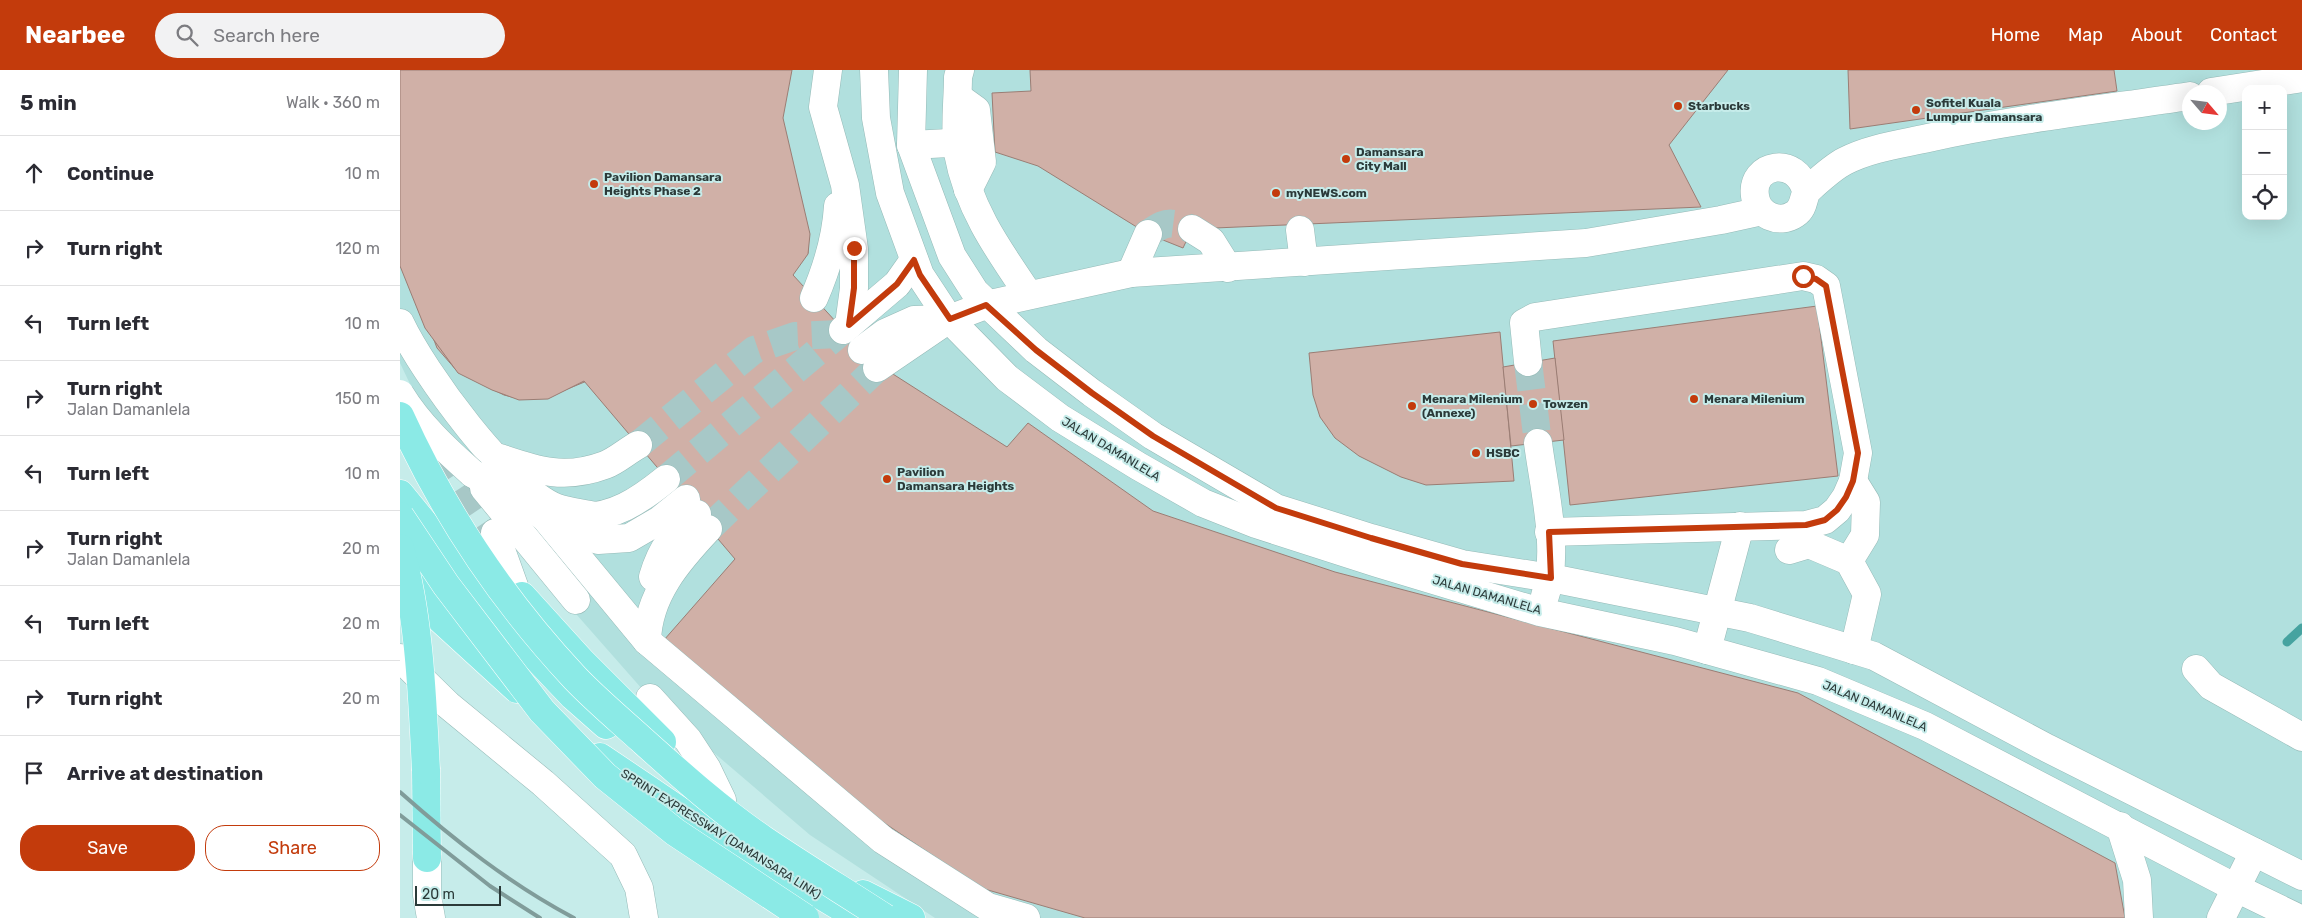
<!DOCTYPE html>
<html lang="en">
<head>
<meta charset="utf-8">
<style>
  body { margin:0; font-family:Rubik,sans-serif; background:#f2f2f3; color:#2b2b33 }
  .controls { position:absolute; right:15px; top:15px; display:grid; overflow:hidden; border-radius:10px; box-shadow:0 5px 20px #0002 }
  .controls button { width:45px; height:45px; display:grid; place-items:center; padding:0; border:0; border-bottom:1px solid #e1e1e2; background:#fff; color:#2b2b33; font:25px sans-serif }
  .compass { position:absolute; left:1782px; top:15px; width:45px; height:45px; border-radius:50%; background:#fff; box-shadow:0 5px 20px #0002; rotate:118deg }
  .scale { position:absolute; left:15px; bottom:12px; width:86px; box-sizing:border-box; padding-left:5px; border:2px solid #2b3a39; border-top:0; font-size:14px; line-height:18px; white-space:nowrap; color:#2b3a39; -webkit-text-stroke:4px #c6ecea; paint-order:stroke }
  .stop { position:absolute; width:15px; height:15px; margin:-11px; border:4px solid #c33b0c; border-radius:50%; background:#fff }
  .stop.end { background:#c33b0c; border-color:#fff; box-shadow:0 1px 5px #0008 }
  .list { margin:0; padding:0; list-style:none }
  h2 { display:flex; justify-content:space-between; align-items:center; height:65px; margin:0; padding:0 20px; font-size:21px }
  h2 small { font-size:16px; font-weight:400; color:#7c7c81 }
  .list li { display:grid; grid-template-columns:32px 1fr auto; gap:15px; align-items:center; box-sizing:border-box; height:75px; padding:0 20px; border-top:1px solid #e1e1e2 }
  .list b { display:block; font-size:19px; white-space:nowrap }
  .list p { margin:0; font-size:16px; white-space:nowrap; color:#7c7c81 }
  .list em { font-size:16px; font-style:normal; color:#7c7c81 }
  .actions { display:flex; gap:10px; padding:15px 20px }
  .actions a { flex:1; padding:11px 0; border:1px solid #c33b0c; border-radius:20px; text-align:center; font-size:18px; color:#c33b0c }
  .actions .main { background:#c33b0c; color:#fff }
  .icon { flex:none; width:28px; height:28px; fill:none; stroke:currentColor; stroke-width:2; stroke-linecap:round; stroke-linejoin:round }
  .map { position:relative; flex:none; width:1902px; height:848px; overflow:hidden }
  header { display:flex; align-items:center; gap:30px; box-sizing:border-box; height:70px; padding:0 25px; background:#c33b0c; color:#fff }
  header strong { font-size:24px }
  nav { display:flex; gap:28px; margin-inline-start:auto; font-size:18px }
  .search { width:350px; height:45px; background:#f2f2f3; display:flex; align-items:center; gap:12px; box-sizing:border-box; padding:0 18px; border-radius:28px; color:#7c7c81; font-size:19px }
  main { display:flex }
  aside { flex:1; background:#fff }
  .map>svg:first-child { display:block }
</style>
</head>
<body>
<header>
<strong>Nearbee</strong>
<div class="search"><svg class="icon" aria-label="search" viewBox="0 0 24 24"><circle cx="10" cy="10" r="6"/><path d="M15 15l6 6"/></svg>Search here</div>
<nav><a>Home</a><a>Map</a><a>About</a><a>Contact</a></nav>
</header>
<main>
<aside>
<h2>5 min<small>Walk · 360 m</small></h2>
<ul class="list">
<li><svg class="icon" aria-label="ahead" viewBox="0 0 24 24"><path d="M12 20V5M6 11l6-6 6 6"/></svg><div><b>Continue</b></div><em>10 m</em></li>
<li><svg class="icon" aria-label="right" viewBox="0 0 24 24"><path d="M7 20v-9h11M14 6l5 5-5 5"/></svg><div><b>Turn right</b></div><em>120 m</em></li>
<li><svg class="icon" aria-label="left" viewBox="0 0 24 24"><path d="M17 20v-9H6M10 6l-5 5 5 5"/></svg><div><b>Turn left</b></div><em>10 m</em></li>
<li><svg class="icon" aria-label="right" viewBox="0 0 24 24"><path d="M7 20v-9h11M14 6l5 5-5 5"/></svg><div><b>Turn right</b><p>Jalan Damanlela</p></div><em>150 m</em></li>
<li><svg class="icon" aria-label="left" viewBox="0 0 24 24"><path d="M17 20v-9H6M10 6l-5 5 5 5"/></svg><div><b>Turn left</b></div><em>10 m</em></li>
<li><svg class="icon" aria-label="right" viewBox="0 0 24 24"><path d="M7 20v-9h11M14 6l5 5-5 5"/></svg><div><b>Turn right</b><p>Jalan Damanlela</p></div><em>20 m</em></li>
<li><svg class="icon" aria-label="left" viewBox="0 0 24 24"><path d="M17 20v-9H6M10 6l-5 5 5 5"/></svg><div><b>Turn left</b></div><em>20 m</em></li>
<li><svg class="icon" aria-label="right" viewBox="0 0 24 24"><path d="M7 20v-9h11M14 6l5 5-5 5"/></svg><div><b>Turn right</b></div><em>20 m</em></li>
<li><svg class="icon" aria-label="arrive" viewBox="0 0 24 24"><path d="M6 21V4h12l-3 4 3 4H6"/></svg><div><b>Arrive at destination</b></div></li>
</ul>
<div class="actions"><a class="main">Save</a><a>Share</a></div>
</aside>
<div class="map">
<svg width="1902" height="848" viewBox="0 0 1902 848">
  <rect width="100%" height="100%" fill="#c6ecea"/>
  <!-- built -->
  <path fill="#b1e0de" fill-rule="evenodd" d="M0,0h1902v848h-1367l-125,-83 -160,-137 -125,-142 -115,-172 -10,-21zM1846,19h37v127h-37zM1790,22h30v30h-30z"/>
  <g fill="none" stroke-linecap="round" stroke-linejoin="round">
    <!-- stream -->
    <polyline stroke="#46a3a0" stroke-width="9" points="1887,572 1902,558"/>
  </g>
  <!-- building -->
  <g fill="#d0b0a7" stroke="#9b7d74">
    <polygon points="0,0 374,0 364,49 408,165 408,183 398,196 340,248 148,327 120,329 104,325 57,301 37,278 0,180 0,64 32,55 37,30 0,22"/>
    <polygon points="0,0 392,0 383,48 410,164 408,184 393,205 471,290 607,377 628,353 753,441 935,502 1398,623 1715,793 1725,848 685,848 581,818 477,748 264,570 335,489 184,311 148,329 119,330 92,320 58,303 25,258 0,196"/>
    <polygon points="630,0 1328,0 1269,75 1301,137 792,159 783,178 748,164 638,96 595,82 592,23 631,21"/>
    <polygon points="1448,0 1714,0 1717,21 1450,59"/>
    <polygon points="1417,236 1438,406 1170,435 1153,271"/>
    <polygon points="1100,262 1114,411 1026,415 1001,407 959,386 935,368 920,347 913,325 909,283"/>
    <polygon points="1155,288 1164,370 1111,376 1103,297"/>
  </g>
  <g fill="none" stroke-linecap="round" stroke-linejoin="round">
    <!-- minor-tunnel -->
    <g stroke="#a7c8c7" stroke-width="28" stroke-dasharray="28 14" stroke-linecap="butt">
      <path d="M748,164c19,-14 22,-12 44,-5"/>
      <polyline points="1128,292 1138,373"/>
      <polyline points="238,375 354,280 395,266 439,264"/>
      <polyline points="42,380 46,389 95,463"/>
      <polyline points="266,409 443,260"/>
      <polyline points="308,459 477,298"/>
    </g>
    <defs>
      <g id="minor">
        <polyline points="428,0 423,37 445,115 454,179 454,218 449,255"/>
        <polyline points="474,0 476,48 490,123 520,205 549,249 607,308 660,348 738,396 803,433 856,454 977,493 1140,542 1275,571 1418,611 1525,656 1836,818 1898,848"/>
        <polyline points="513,0 511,75 552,186 575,222 636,280 692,323 753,366 876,438 971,468 1062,494 1151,508 1350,548 1474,586 1647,678 1902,806"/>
        <path d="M560,0l-2,7c0,24 -4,53 0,76 10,55 41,98 71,142"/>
        <polyline points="1811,22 1902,8"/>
        <polyline points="558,27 576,40 582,92 568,120"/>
        <polyline points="511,75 549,73"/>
        <path d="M1406,121c-9,-36 -56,-28 -51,5 2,19 24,29 40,18 11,-7 7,-19 14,-25 10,-9 24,-22 36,-28 25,-13 56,-17 83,-23 86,-19 175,-29 262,-42"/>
        <polyline points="792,159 811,171 828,198"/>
        <polyline points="900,160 904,192"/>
        <polyline points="731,203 748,164"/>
        <path d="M414,228c13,-30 22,-59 24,-92"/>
        <path d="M0,253c23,49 107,165 157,185 11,4 26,5 38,8"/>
        <polyline points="443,260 497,214 514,190"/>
        <polyline points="462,280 485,263 514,250 548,249"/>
        <polyline points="1128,292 1124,253 1135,247 1403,206 1416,209 1426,216 1458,383 1453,411 1446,427 1437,440 1425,450 1406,455 1149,462"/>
        <polyline points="477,298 549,249 586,235 731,203 1186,173 1321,150 1362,141"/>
        <path d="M1138,373c6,46 22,109 7,153"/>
        <polyline points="94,386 247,571 483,770 588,837 626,848"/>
        <path d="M100,388c38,13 65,22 105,7 11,-4 22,-14 33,-20"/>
        <polyline points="72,403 167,460 198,470 229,468 260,450 286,429"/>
        <polyline points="84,418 176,530"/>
        <path d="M177,447c36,2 63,-17 89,-38"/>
        <polyline points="95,463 114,516"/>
        <polyline points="1389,480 1409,474 1449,491 1467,524 1454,580"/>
        <polyline points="1449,491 1465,465 1466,432 1453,411"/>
        <path d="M253,507c9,-31 21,-43 44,-63"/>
        <path d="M247,571c1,-46 31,-80 61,-112"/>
        <polyline points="1307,580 1340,456"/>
        <polyline points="0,588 48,635 143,713 223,785 239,818 244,848"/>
        <polyline points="1796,599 1811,616 1902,667"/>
        <polyline points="250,628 288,670 307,699 322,730"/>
        <polyline points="1720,756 1737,810 1739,848"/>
        <polyline points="27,788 27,825 31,848"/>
        <polyline points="1821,848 1854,782"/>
      </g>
      <g id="highway">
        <polyline points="0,424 119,569 173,626 206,655"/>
        <polyline points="2,501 36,545 117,619"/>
        <polyline points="122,526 181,591 262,672"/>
        <polyline points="200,687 280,741 459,848"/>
        <polyline points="26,700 27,788"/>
        <polyline points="463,824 511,848"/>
      </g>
    </defs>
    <!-- minor casing -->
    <use href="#minor" stroke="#95bab7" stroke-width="29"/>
    <!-- highway casing -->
    <use href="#highway" stroke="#fff" stroke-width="29"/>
    <!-- minor -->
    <use href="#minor" stroke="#fff" stroke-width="28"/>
    <!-- highway -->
    <use href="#highway" stroke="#8beae6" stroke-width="28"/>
    <!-- rail -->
    <g stroke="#809c9a" stroke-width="4">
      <path d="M0,722c54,48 110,92 174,126"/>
      <polyline points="0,745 90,816 140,848"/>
    </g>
    <defs>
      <path id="minor-bridge" d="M0,324c19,31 45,55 72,79"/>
      <g id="highway-bridge">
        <path d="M0,346c44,97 103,185 175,262 21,22 45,42 67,62 39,35 79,71 122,100 40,27 81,52 121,78"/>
        <polyline points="0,446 46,515 142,641 205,706 275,762 405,848"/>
        <path d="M0,478c20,72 22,148 26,222"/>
      </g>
    </defs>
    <!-- minor-bridge casing -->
    <use href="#minor-bridge" stroke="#95bab7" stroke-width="29" stroke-linecap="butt"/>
    <!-- highway-bridge casing -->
    <use href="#highway-bridge" stroke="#fff" stroke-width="29" stroke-linecap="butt"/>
    <!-- minor-bridge -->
    <use href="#minor-bridge" stroke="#fff" stroke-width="28"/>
    <!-- highway-bridge -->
    <use href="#highway-bridge" stroke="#8beae6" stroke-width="28"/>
  </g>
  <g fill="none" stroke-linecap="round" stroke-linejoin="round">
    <!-- route -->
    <polyline stroke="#c33b0c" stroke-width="6" points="454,178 454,218 449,255 497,214 514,190 520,205 550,249 586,235 636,280 692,323 753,366 876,438 971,468 1062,494 1151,508 1149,462 1406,455 1425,450 1437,440 1446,427 1453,411 1458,383 1426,216 1416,209 1403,206"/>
  </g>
  <!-- markers -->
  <g fill="#c33b0c" stroke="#c6ecea" stroke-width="2">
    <circle cx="1278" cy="36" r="5"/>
    <circle cx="1516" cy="40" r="5"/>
    <circle cx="946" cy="89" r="5"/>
    <circle cx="194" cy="114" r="5"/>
    <circle cx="876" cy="123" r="5"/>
    <circle cx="1294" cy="329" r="5"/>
    <circle cx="1133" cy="334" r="5"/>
    <circle cx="1012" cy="336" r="5"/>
    <circle cx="1076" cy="383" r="5"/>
    <circle cx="487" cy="409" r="5"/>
  </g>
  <g text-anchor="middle" stroke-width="4" stroke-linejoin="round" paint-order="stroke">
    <!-- poi labels -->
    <g font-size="12" font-weight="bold" fill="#2b3a39" stroke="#c6ecea" text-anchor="start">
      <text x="1526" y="37">Sofitel Kuala<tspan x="1526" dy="14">Lumpur Damansara</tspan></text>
      <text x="1288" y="40">Starbucks</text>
      <text x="956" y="86">Damansara<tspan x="956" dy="14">City Mall</tspan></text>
      <text x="204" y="111">Pavilion Damansara<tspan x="204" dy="14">Heights Phase 2</tspan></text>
      <text x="886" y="127">myNEWS.com</text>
      <text x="1022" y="333">Menara Milenium<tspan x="1022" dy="14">(Annexe)</tspan></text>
      <text x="1304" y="333">Menara Milenium</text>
      <text x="1143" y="338">Towzen</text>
      <text x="1086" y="387">HSBC</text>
      <text x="497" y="406">Pavilion<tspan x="497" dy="14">Damansara Heights</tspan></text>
    </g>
    <!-- street labels -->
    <g font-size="12" fill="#2b3a39" stroke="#c6ecea">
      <text transform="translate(711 379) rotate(31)" y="4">JALAN DAMANLELA</text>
      <text transform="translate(1087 525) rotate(16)" y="4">JALAN DAMANLELA</text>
      <text transform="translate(1475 636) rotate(23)" y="4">JALAN DAMANLELA</text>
      <text transform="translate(321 764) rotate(32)" y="4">SPRINT EXPRESSWAY (DAMANSARA LINK)</text>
    </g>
  </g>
</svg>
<div class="controls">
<button>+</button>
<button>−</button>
<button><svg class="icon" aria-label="locate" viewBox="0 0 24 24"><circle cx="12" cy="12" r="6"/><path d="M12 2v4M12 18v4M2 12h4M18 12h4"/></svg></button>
</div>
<svg class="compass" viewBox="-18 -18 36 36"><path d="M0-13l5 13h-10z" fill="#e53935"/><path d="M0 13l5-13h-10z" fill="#7c7c81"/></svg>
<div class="scale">20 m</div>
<div class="stop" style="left:1403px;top:206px"></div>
<div class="stop end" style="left:454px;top:178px"></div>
</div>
</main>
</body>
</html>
